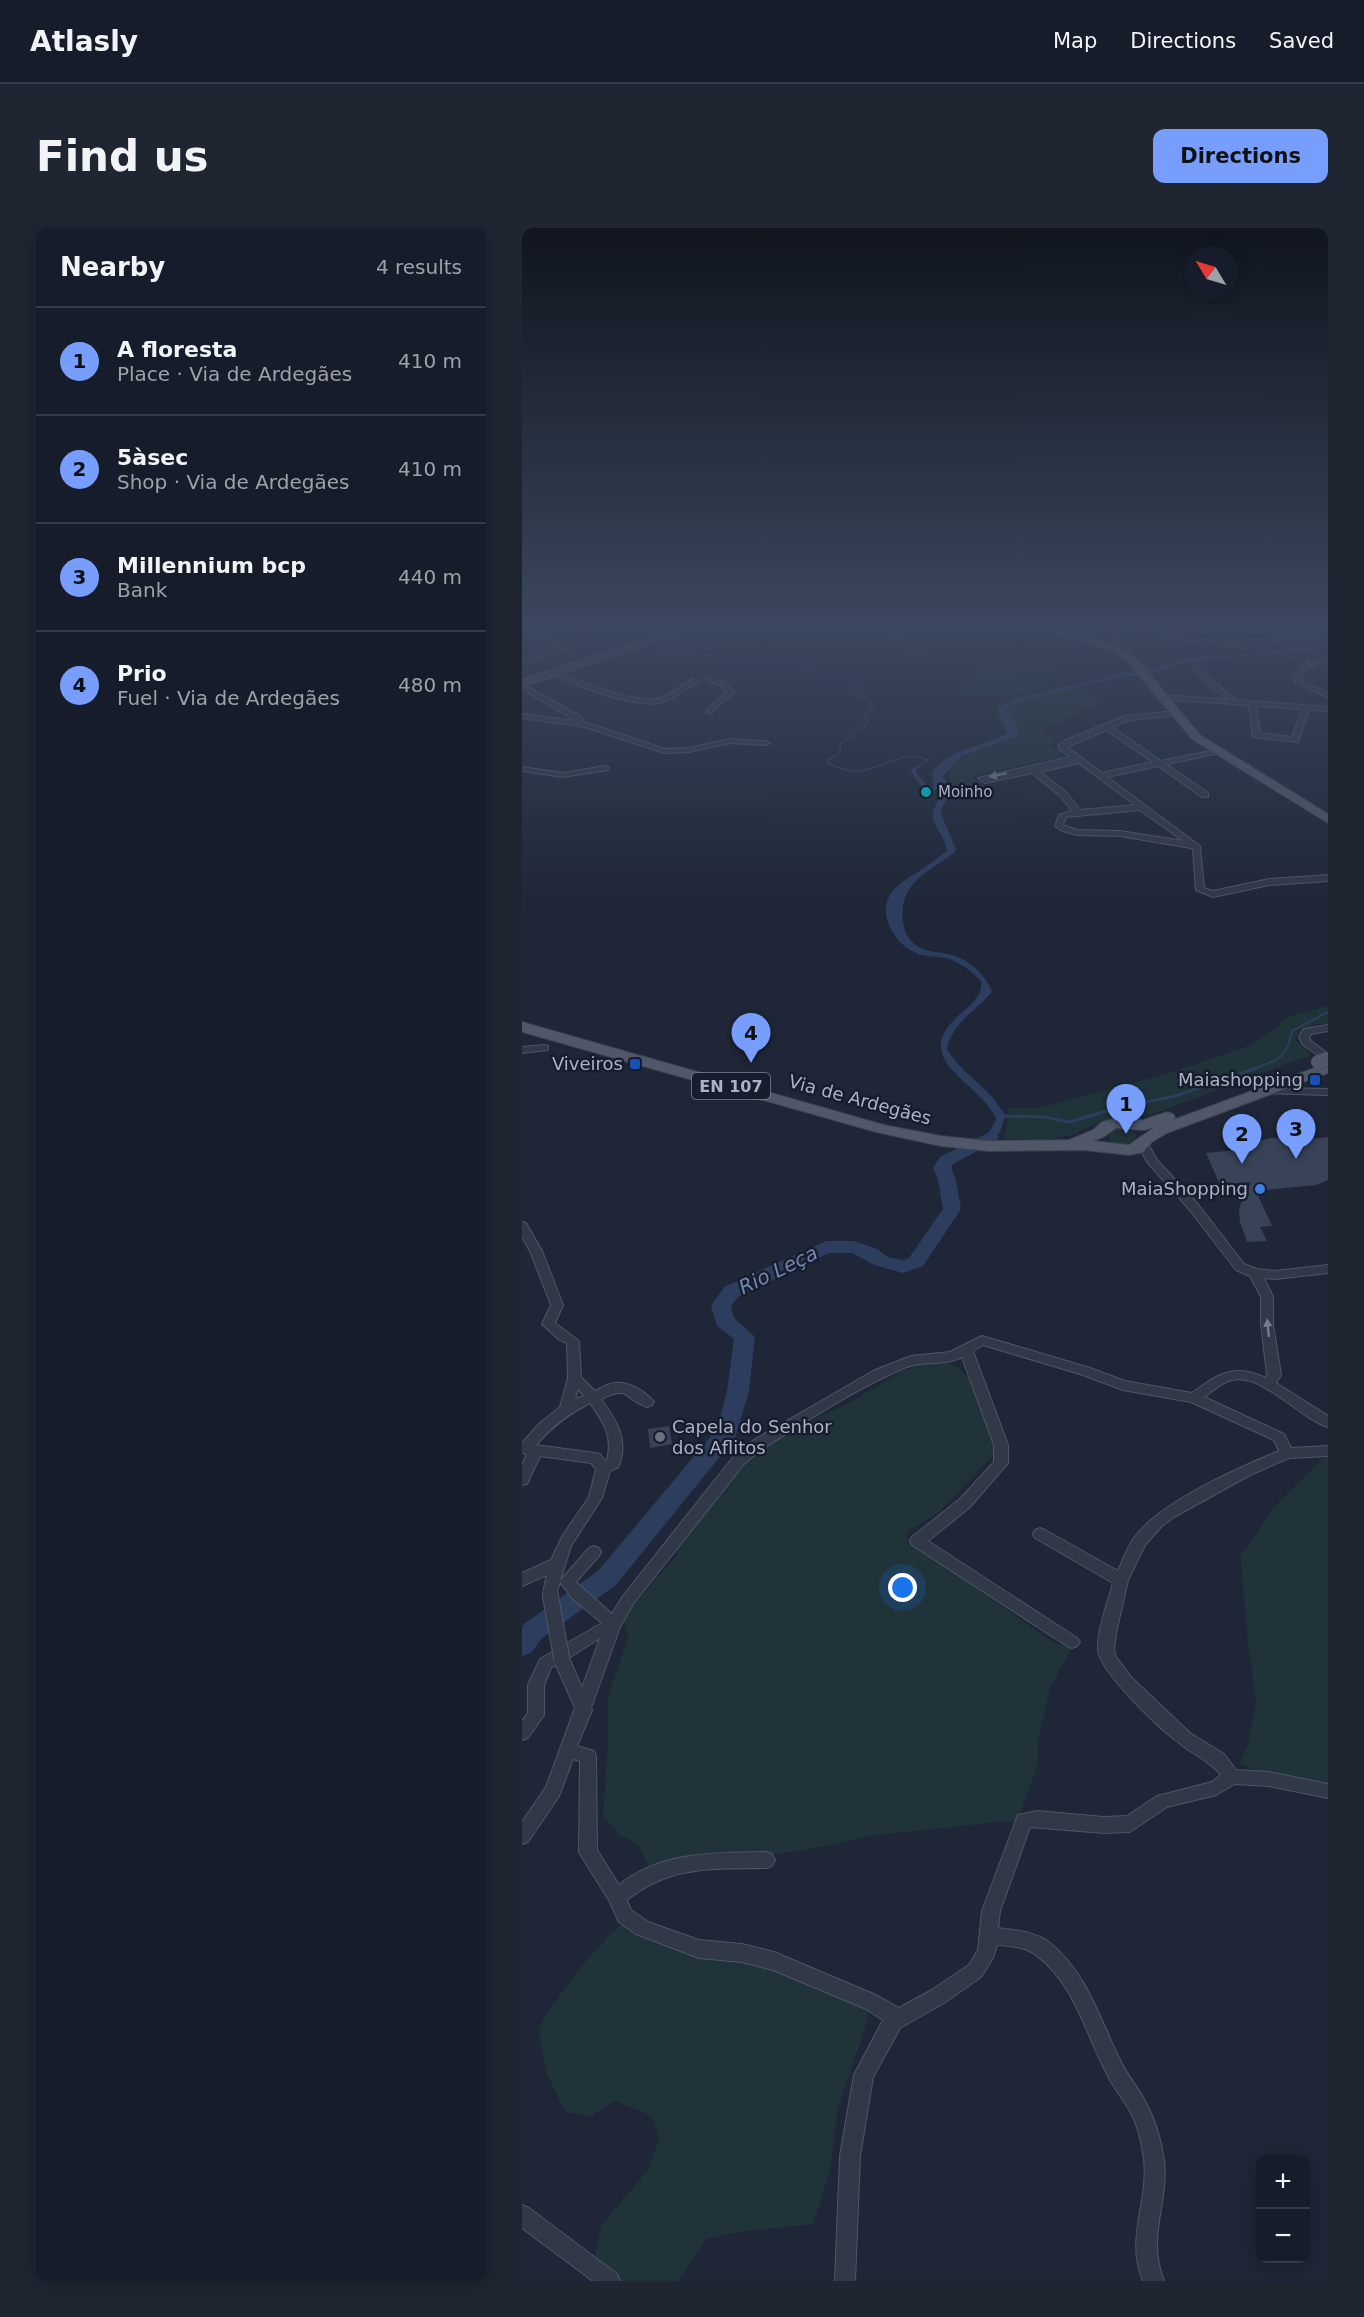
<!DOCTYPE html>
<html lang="en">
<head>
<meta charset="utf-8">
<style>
  body { margin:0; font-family:"DejaVu Sans",sans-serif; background:#1f2531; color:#f1f3f6 }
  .controls { position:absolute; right:18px; bottom:18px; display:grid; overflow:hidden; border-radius:12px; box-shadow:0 3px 15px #0003 }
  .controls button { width:54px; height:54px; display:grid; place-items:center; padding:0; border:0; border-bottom:2px solid #353a46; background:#161c29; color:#f1f3f6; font:30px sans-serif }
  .compass { position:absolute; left:662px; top:18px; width:54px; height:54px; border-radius:50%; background:#161c29; box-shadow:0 3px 15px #0003; rotate:308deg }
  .you { position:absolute; left:381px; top:1360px; width:21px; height:21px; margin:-15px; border:4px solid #fff; border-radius:50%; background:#1a73e8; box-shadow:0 0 0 9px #1a73e833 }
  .badge { display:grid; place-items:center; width:39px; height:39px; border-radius:50%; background:#769dff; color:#111; font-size:20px; font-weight:700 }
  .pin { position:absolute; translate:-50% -50px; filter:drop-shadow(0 2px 3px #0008) }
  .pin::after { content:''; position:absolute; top:32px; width:21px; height:18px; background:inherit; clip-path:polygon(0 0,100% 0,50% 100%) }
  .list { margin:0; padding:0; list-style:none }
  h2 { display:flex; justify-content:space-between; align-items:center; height:78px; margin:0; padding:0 24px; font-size:26px }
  h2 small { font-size:20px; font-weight:400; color:#9ea1a8 }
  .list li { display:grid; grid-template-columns:39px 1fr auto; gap:18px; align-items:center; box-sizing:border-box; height:108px; padding:0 24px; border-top:2px solid #353a46 }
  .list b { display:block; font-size:22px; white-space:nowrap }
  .list p { margin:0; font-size:20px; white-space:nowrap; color:#9ea1a8 }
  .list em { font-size:20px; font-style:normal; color:#9ea1a8 }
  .map { position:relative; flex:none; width:806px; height:2053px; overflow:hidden; border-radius:12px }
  header { display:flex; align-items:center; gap:36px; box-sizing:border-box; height:84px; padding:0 30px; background:#161c29; border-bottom:2px solid #353a46 }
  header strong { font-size:28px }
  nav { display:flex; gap:33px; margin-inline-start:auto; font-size:21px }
  .intro { display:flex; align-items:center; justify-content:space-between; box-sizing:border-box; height:144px; padding:0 36px }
  h1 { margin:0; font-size:42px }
  .button { padding:15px 27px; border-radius:12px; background:#769dff; color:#111; font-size:21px; font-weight:700 }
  main { display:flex; gap:36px; padding:0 36px }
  aside { flex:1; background:#161c29; border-radius:12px; box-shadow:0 3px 15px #0003 }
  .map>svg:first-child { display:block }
</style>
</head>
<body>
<header>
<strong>Atlasly</strong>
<nav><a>Map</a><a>Directions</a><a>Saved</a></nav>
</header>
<div class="intro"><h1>Find us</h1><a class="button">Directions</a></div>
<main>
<aside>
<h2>Nearby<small>4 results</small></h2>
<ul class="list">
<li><span class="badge">1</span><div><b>A floresta</b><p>Place · Via de Ardegães</p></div><em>410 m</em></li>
<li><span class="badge">2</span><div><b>5àsec</b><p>Shop · Via de Ardegães</p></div><em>410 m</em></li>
<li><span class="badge">3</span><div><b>Millennium bcp</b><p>Bank</p></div><em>440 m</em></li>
<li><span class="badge">4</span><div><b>Prio</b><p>Fuel · Via de Ardegães</p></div><em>480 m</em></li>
</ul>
</aside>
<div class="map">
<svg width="806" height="2053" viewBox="0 0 806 2053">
  <rect width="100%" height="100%" fill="#1e2637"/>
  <!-- green -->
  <g fill="#203339">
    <polygon points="462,435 535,436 521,460 493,467 502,472 554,459 579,474 523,501 522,503 536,514 526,517 541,528 450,548 464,560 449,563 431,562 427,549 430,538 446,527 493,509 498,503 484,480 498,473 489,468 443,467 439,464"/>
    <path d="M806,778v18c-16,-1 -23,3 -33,15l16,16 -160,60 -40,5 -18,5 -17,9 -30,6 -41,-1 4,-31h30l127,-34 79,-27 31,-19 13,-12z"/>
    <polygon points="595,900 604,900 614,906 614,912 603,917 589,914 585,905"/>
    <path d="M408,1133c6,0 14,0 19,2 31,13 42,63 45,92l-56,58 -31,19 2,12 49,31 96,68 18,5 -22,40 -12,53v23l-20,56 -142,15 -70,15 -156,19 -12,-25 -19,-9 -16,-20 5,-74v-44l20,-59 -5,-21 54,-62 5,-19 50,-69 7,-17 34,-24 31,-2 47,-22 50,-31z"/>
    <polygon points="804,1228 806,1228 806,1560 742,1546 717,1536 727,1514 734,1474 727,1423 718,1326 731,1312 749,1282"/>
    <path d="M111,1687l83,39 148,38 9,-1 -8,38 -27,79 -8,63 -17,53 -75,8 -31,7 -28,42h-88l10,-56 46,-54 12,-32 -7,-23 -37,-15 -24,15 -26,-4 -18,-38 -9,-45c23,-38 59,-87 95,-114z"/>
  </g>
  <!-- water -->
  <path fill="#2d3d5e" d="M806,418v2l-134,13 -42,12 -26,3 -104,25 -16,7 14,23 -5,6 -53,19 -20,21 7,7 2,10 -10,15v5l15,35 -2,4c-27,19 -56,31 -51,69 2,12 7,21 18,26 8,4 18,4 27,6 19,4 38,20 44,38 -15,18 -41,32 -45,57 16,27 44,38 58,67l-5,16 -12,14 -17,-2c14,-6 19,-11 25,-25 -13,-34 -83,-57 -43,-98 11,-12 31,-22 28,-40 -10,-10 -21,-19 -35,-23 -9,-2 -19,-1 -28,-4 -14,-6 -23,-15 -29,-29 -14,-35 21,-46 42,-62 5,-3 9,-8 15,-11 2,-14 -13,-23 -13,-37 0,-10 10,-19 11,-28l-8,3 -13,-1 -13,-19 16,-8 -1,-4 6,2 -15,9v3l12,15h6l-2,-15c18,-24 49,-24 75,-39l-9,-21 1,-5 18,-9 110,-26 27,-4 30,-10 60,-3 39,-6z"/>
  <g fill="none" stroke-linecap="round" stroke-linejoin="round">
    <!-- stream-far2 -->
    <g stroke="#2d3d5e" stroke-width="1.5">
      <polyline points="62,394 60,402 108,417"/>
      <path d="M114,418l74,10h76l38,21 31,1 2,4 -8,8 22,12 2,5 -8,9 3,7 -28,21 1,5 -5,7 -9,4 2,4c9,4 17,7 27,7 29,-1 41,-22 73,-11"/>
    </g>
    <!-- stream-far1 -->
    <path stroke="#2d3d5e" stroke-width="2" d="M731,841c25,-9 34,-10 39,-38l36,-19"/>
    <!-- stream -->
    <polyline stroke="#2d3d5e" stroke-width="3" points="480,888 522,889 548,894 594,880 653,868 735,840"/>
    <!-- river -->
    <polygon fill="#2d3d5e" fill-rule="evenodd" points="468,904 474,905 477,909 474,913 431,936 429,940 434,952 439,981 401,1038 381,1045 352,1037 330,1025 307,1025 216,1069 209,1078 212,1090 233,1109 227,1163 213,1210 94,1357 20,1410 9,1425 0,1428 0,1399 2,1396 76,1343 195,1201 205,1163 212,1111 195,1098 189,1078 202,1059 304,1013 332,1013 355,1021 366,1029 380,1032 387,1030 421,981 416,952 411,940 418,929"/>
  </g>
  <!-- building -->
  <g fill="#394358">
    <polygon points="806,909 806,952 794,957 734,963 750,998 738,999 745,1013 725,1014 718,994 717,983 720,971 729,954 698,957 684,925 714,922 712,918 750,910 763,911 763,914"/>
    <polygon points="147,1198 150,1216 128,1220 126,1201"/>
  </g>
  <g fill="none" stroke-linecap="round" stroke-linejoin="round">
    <!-- street-tunnel -->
    <polyline stroke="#3a4253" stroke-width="8" stroke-dasharray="8 4" stroke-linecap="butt" points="784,437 794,434"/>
    <defs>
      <g id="street">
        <path d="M329,394c21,0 57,13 70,30l-5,1c-18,-21 -44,-17 -65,-31z"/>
        <polygon points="579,394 585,394 604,419 600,425 595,424 598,419"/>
        <polygon points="607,394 615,394 637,404 655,394 663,394 644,406 708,415 806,403 806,407 708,419 637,409 622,403"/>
        <polygon points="2,399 6,399 9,404 44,417 70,409 73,411 0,436 0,432 37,420 5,406"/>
        <polygon points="806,429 806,433 794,436 791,434"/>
        <polygon points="782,436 787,437 778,452 806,465 806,470 773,454 770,451"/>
        <path d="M672,437l42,35 92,7v4l-19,-1 -11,32 -45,-5 -4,-32 -89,-6 -1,-2 4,-2 65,5 -36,-32v-2zM734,478l46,3 -10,28 -32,-4z"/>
        <path d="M31,443c26,8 82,35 108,27 12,-4 21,-14 32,-19l6,1c-11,8 -23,18 -36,22 -27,8 -87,-17 -112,-28l-1,-1z"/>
        <polygon points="187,450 202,455 213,463 188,486 184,484 185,482 205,463 198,457 185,453 185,451"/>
        <polygon points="0,456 58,488 62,494 143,521 167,520 208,511 244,513 248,515 244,517 208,515 167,524 142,525 63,499 0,490 0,486 54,493 0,461"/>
        <path d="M653,483l4,2 -1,2 -49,5 -17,7 49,34 59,-12v4l-54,11 42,29v4h-6l-44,-31 -51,11 93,69 4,42 9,3 56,-12 59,-4v6l-59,4 -56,12 -17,-7 -3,-41 -2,-1 -71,-12 -43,-1 -15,-4 -7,-5 4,-11 13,-4 -12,-15 -28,-23 -47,10 -7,-5 92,-21 -11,-8v-4l7,-5 59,-24zM584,502l47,32 -51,11 -35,-26zM557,535l56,42 -55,5 -14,-18 -26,-20zM618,582l43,31 -63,-10 -43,-1 -14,-5 3,-8z"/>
        <polygon points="83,538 87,540 86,542 41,549 0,543 0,539 41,545"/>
        <polygon points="806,797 806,803 789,806 787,809 789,813 806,826 806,834 781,817 777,809 782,801"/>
        <polygon points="22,817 26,818 26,822 0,825 0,819"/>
        <polygon points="745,860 806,861 806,867 741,865 740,863"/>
        <path d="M621,913l4,1 10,18 40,43 47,61 13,5 18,2 53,-6v8l-53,6 -11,-1 9,19v27l8,51 -5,8 52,33v11c-28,-8 -65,-54 -96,-47 -10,2 -19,11 -28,17l80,37 7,14 37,-2v10l-39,2 -39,17 -76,42 -12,9 -17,19 -17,35 -12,53 -2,17 2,7 16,21 58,55 34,21 12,16 33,2 59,12v14l-59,-12 -34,-2 -19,11 -49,12 -37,25 -26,1 -74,-6 -30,84 -2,17c18,2 38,4 52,15 37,30 50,77 70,117 6,14 17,26 24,39 10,18 17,40 20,61 5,44 -18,76 0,121h-21c-18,-43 6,-79 1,-122 -2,-16 -6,-34 -14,-48 -7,-12 -16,-23 -22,-35 -22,-41 -33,-92 -72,-121 -10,-8 -26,-9 -39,-10l-4,13 -12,19 -37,26 -44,25 -27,49 -13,79 -5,125h-20l5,-125 14,-81 29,-55 -19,-12 -91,-38 -31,-8 -43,-4 -63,-24 -17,-12 -9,-20 -31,-50 1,-91 -7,-2 -14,37 -31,46 -6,2v-22l24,-35 29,-79 -19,-43 -5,3 -7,17v30l-16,23 -6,2v-19l6,-8v-28l12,-26 62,-36 -30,-25 -12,-16 -5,15 -5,2 -5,-2 -2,-4 4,-18 -25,11v-13l29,-13 12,-25 26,-38 7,-28 -5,-6 -51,-7 -13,28 -5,1v-20l5,-11 -5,-1v-10l18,-20 20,-16 8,-29 -1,-35 -9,-4 -16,-15 9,-19 -21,-54 -8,-14v-15l4,1 16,28 21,54 -8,18 24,18 2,36 14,14c6,-3 12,-7 19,-8 14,-2 31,8 40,19l-2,3 -5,2c-24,-8 -16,-22 -46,-8 15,20 29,42 17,68l-8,4 -8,27 -31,48 -11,35 29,-33 5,-2 5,2 2,4 -2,4 -23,26 36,32 11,-18 111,-140 15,-13 124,-72 38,-15 39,-4 32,-16 108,32 35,13 67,12c26,-19 42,-30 74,-15l1,-3 -6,-51v-27l-11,-21 -14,-6 -47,-61 -41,-46 -11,-19zM461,1117l97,29 43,16 68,12 83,38 5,11c-41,17 -119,51 -145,87 -7,10 -11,22 -16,33l-73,-41 -5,-2 -5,2 -2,4 2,4 78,45c-5,19 -16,47 -15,67 2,22 61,78 80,92 15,13 30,17 43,33l-9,7 -55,14 -30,20 -23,1 -67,-6 -19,4 -36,96 -4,39 -9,15 -39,26 -31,17 -21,-12 -104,-44 -32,-8 -43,-4 -51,-18 -17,-12 -4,-10c44,-35 86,-31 139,-32l6,-2 3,-6 -3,-6 -6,-2c-52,1 -104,-1 -147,33l-22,-35 -1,-94 -2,-5 -17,-5 15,-36 -1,-2 29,-81 13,-23 111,-140 15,-13c47,-29 94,-61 145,-83 18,-8 41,-2 58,-11l32,88v17l-34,37 -48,38 -2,4 2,4 155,101 5,2 5,-2 3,-4 -3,-4 -149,-97 42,-34 38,-44v-18l-35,-94zM56,1161l6,7 -9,3zM68,1175c14,20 23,33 17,57l-2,1 -5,-7 -5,-1 -59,-8c16,-19 32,-31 54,-42zM78,1410l-18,50 -13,-30z"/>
        <polygon points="0,1977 7,1980 95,2046 98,2053 71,2053 0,2000"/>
      </g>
      <polygon id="secondary" points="176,394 190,394 0,458 0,452"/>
      <g id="primary">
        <polygon points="488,394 506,394 578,412 602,422 616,432 678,507 806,586 806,595 670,511 608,436 594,426 570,416"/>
        <path d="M0,794l362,103 57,11 47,5 81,-1 24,-10 9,-8 14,-4 27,2 24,-8 6,2 2,3 -2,3 155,-57v10l-161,60 -15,9 -9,10 -14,3 -45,-5 -96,1 -47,-5 -65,-14 -354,-100zM633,899l-26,18 -36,-4 12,-5 11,-8 28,2z"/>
      </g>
    </defs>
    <!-- street casing -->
    <use href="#street" stroke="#4f5566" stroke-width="2"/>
    <!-- secondary casing -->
    <use href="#secondary" stroke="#4f5566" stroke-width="3"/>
    <!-- primary casing -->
    <use href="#primary" stroke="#3b4151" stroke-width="2"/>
    <!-- street -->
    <use href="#street" fill="#313848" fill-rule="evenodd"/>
    <!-- secondary -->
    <use href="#secondary" fill="#3f465b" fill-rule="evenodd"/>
    <!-- primary -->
    <use href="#primary" fill="#4f5768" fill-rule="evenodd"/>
    <!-- rail -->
    <polyline stroke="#535b70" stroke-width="1.5" stroke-dasharray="4 4" stroke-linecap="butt" points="679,394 806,443"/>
    <defs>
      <polyline id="street-bridge" points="28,1365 40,1432"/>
      <polyline id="primary-bridge" points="796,834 806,831"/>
    </defs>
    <!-- street-bridge casing -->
    <use href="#street-bridge" stroke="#4f5566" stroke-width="17" stroke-linecap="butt"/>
    <!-- primary-bridge casing -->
    <use href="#primary-bridge" stroke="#3b4151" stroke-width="15" stroke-linecap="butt"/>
    <!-- street-bridge -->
    <use href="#street-bridge" stroke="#313848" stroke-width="15"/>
    <!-- primary-bridge -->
    <use href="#primary-bridge" stroke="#4f5768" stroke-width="14"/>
  </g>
  <!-- one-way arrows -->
  <defs><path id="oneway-solid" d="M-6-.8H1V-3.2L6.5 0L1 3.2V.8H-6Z" transform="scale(1.5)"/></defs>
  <g fill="#747b8d">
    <use href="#oneway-solid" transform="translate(476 547) rotate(168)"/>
    <use href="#oneway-solid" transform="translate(746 1100) rotate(-96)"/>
  </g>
  <!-- sky -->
  <linearGradient id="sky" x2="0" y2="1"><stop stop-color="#10151e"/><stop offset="0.58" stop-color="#3b475e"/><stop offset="1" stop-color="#3b475e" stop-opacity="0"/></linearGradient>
  <rect width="806" height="682" fill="url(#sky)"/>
  <!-- markers -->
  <circle fill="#0f9aa8" stroke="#171d2c" stroke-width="2" cx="404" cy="564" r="6"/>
  <g fill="#1a4fb4" stroke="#171d2c" stroke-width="2">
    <rect x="107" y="830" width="12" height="12" rx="3"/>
    <rect x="787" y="846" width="12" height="12" rx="3"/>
  </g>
  <circle fill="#3f7fe0" stroke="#171d2c" stroke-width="2" cx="738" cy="961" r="6"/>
  <circle fill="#6b7280" stroke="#171d2c" stroke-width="2" cx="138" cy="1209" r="6"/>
  <g text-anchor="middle" stroke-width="5" stroke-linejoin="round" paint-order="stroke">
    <!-- far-poi labels -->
    <g font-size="15" fill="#abb2c5" stroke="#171d2c" text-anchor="start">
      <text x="416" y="569">Moinho</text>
    </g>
    <!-- shield labels -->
    <rect fill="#171d2c" stroke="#7f8597" stroke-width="1.5" x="170" y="845" width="78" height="26" rx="4.5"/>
    <g font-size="16" font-weight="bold" fill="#abb2c5">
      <text x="209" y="864">EN 107</text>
    </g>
    <!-- poi labels -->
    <g font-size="18" fill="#abb2c5" stroke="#171d2c" text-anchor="end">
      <text x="101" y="842">Viveiros</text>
      <text x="781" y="858">Maiashopping</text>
      <text x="726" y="967">MaiaShopping</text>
      <text x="150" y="1205" text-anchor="start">Capela do Senhor<tspan x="150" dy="21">dos Aflitos</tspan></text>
    </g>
    <!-- street labels -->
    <g font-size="18" fill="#abb2c5" stroke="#171d2c">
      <text transform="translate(338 872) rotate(15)" y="6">Via de Ardegães</text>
    </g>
    <!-- water labels -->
    <g font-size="20" font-style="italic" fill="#7085b1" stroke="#171d2c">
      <text transform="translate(256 1042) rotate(-26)" y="7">Rio Leça</text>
    </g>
  </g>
</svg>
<div class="controls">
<button>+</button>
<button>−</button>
</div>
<svg class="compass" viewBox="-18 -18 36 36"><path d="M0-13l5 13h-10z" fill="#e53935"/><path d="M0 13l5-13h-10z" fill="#9ea1a8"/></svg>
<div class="you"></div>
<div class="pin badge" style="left:604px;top:906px">1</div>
<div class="pin badge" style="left:720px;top:936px">2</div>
<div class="pin badge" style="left:774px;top:931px">3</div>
<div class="pin badge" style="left:229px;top:835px">4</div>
</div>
</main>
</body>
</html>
